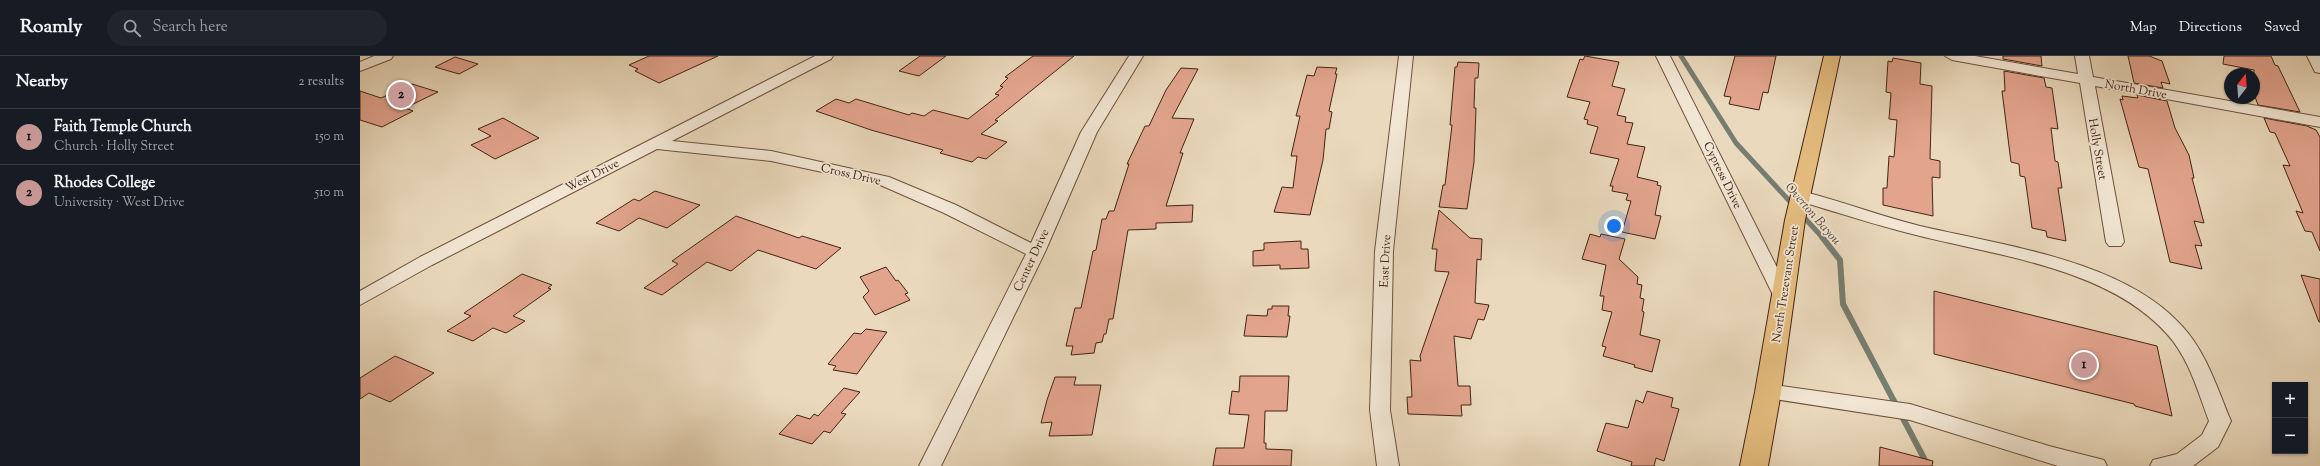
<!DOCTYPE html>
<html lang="en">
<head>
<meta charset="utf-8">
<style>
  body { margin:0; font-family:"Sorts Mill Goudy",serif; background:#20242c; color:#f1f3f6 }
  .controls { position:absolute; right:12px; bottom:12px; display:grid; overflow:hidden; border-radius:0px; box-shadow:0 1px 3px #0004 }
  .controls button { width:36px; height:36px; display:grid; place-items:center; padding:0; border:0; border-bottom:1px solid #363941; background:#171b24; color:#f1f3f6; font:20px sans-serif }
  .compass { position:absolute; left:1864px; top:12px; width:36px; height:36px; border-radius:50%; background:#171b24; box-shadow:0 1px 3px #0004; rotate:17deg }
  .you { position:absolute; left:1254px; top:170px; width:14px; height:14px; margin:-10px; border:3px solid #fff; border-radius:50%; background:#1a73e8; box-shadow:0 0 0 6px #1a73e833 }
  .badge { display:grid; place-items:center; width:26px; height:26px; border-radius:50%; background:#c59692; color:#111; font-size:13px; font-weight:700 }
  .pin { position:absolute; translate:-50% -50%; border:2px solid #fff; box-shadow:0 1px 4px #0006 }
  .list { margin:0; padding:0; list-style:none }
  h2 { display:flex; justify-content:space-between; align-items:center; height:52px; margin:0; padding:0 16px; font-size:17px }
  h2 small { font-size:13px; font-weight:400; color:#9ea1a6 }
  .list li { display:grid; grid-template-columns:26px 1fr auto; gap:12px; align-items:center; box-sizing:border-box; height:56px; padding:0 16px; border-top:1px solid #363941 }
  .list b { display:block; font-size:15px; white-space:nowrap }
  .list p { margin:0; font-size:13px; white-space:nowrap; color:#9ea1a6 }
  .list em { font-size:13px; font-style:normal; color:#9ea1a6 }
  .icon { flex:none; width:22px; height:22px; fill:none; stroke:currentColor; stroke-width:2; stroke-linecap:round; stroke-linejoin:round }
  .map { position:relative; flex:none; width:1960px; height:410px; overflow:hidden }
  header { display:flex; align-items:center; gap:24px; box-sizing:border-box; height:56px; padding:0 20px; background:#171b24; border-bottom:1px solid #363941 }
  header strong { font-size:19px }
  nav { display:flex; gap:22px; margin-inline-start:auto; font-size:14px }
  .search { width:280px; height:36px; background:#20242c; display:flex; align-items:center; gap:10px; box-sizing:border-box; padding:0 14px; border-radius:22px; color:#9ea1a6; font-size:15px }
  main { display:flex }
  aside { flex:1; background:#171b24 }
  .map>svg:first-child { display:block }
</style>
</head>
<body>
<header>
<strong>Roamly</strong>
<div class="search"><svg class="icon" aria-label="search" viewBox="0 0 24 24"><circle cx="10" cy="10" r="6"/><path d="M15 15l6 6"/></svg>Search here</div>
<nav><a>Map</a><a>Directions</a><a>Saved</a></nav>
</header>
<main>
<aside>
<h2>Nearby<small>2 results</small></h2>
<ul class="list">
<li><span class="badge">1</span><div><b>Faith Temple Church</b><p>Church · Holly Street</p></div><em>150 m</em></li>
<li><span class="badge">2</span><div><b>Rhodes College</b><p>University · West Drive</p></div><em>510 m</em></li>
</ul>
</aside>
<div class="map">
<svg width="1960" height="410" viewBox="0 0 1960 410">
  <rect width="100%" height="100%" fill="#ead9bc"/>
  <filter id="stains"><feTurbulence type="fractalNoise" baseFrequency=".005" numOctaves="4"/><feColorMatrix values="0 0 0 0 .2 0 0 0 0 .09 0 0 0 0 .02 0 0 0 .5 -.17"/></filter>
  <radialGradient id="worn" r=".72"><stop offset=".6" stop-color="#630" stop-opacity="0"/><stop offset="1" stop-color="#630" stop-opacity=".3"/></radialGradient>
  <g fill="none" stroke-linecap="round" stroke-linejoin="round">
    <!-- stream-far1 -->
    <g stroke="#767e71" stroke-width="5">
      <polyline points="1321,0 1376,87 1434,150"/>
      <polyline points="1440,157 1463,182"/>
    </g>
    <!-- stream -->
    <polyline stroke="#767e71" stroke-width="6" points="1462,181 1480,204 1483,248 1568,410"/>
  </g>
  <!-- building -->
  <g fill="#e3a48e" stroke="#442414">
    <polygon points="289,0 358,0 299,27 275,15 278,13 269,9"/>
    <polygon points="560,0 586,0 559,20 539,15"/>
    <polygon points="673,0 714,0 635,64 638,65 621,78 647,86 626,103 618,101 612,106 580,97 583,94 511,74 456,55 476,43 489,47 496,43 549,59 552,57 564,60 573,54 608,63 639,39 635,38 643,31 640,30 648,22 645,21"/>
    <polygon points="1225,0 1259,6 1252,30 1265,33 1257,59 1266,61 1265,66 1273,67 1267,88 1285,91 1277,121 1298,126 1297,129 1301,130 1295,159 1301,160 1295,183 1262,176 1271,145 1266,144 1268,138 1252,135 1253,130 1250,130 1259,103 1230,97 1238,71 1227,68 1228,64 1224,63 1230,46 1207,41 1220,3 1223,4"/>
    <polygon points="1375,0 1416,0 1408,37 1403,36 1399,54 1369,48 1371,41 1364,40"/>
    <polygon points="1643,0 1681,0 1682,10 1643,3"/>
    <polygon points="1768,0 1789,0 1802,5 1810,28 1801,26 1803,32 1774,27"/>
    <polygon points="1864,0 1911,0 1915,9 1918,10 1940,56 1898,49 1894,38 1894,14 1863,8"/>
    <polygon points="95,1 118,8 99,18 75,11"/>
    <polygon points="1533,2 1561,7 1560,28 1572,30 1570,103 1580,105 1580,122 1572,121 1573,160 1523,149 1523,132 1527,132 1529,100 1534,101 1537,64 1529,63 1531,37 1526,36 1528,5 1532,6"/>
    <polygon points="1098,6 1119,7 1118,22 1115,22 1114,52 1116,52 1114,106 1107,153 1079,151 1083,129 1085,129 1092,69 1090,69 1095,11 1097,11"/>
    <polygon points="957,11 977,12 975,18 977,18 969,55 972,56 969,73 966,73 963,104 950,159 914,156 922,131 933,132 937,100 931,100 940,60 936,60 947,19 954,20"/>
    <polygon points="821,12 838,13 812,62 834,63 820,97 823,97 806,150 833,149 832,166 796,167 796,173 768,174 753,263 749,263 746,278 744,278 742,286 736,287 734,297 711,299 713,290 706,290 715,252 721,252 733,195 736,194 742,163 746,163 749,155 754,155 769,108 767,108 785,70 789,70 806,34"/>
    <polygon points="1644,15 1684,22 1686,31 1692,32 1698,73 1691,72 1695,105 1698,106 1702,132 1698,132 1706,185 1687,181 1686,175 1672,172 1665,121 1660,120 1659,108 1651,106 1642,35 1645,35"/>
    <polygon points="52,28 78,36 45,52 53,55 22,71 0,64 0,35 21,42"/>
    <polygon points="1777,39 1807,45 1815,72 1829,99 1834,122 1832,122 1844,167 1834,165 1842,190 1835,189 1842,213 1810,206 1788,113 1779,111 1760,43 1763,44 1762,40 1778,42"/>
    <polygon points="143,62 179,82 135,103 111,89 131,80 118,73"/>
    <polygon points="1904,62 1947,70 1956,74 1960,81 1960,195 1952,176 1945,175 1936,155 1943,157 1923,109 1930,110 1915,77 1910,76"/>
    <polygon points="295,135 340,149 307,172 279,162 259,175 236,167 274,143 279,145"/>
    <polygon points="1079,154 1110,182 1122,183 1121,204 1117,203 1115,247 1129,249 1124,264 1118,263 1111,283 1094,280 1098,330 1110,330 1111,349 1101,349 1102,360 1048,358 1047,341 1052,341 1050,304 1061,305 1060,300 1089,216 1075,215 1077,193 1072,193"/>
    <polygon points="376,160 439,182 442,180 481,192 456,213 398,194 371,215 347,206 302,239 284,232 318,208 312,205"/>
    <polygon points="1230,178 1240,181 1241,178 1265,183 1259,203 1278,221 1277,228 1282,229 1280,242 1284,243 1282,255 1284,256 1280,279 1300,284 1292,316 1274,311 1275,309 1243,300 1246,291 1242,290 1252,256 1242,254 1244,240 1240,240 1246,209 1222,203"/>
    <polygon points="941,185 941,193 948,193 949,212 920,213 920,209 893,210 893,195 904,194 904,187"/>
    <polygon points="526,211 536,225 538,224 548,237 545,238 550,244 515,259 503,241 509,235 500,221"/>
    <polygon points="162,218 192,229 188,232 191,233 153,260 165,265 146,277 133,272 113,285 87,275 111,260 104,257"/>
    <polygon points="1941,219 1960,223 1960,266 1959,266"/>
    <polygon points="1574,235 1797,290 1812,360 1775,350 1774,348 1574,298"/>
    <polygon points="912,250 929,250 928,260 930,260 927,281 884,280 887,259 907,260 908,253 912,253"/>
    <polygon points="506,273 527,276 497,318 473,314 476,310 468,308 494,277 501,278"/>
    <polygon points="35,300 74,317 30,346 9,337 0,343 0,322"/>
    <polygon points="880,320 929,320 927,355 905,355 904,387 906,387 906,393 932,394 931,410 853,410 856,392 884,392 889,359 869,358 872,335 879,336"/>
    <polygon points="695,321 716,321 714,329 741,329 732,379 689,380 692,366 681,367 687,344"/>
    <polygon points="484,332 500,336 481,357 486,358 470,377 464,375 452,388 419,378 437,359 450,363 454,358 458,360"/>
    <polygon points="1287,335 1313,342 1311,351 1319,353 1304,405 1296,402 1294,410 1271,410 1272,406 1237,395 1246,367 1268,372 1276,344 1283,347"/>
    <polygon points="1520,391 1573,405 1572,410 1519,410"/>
  </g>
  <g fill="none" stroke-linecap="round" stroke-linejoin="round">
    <defs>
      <g id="minor">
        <polygon points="14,0 33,0 31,3 0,15 0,6"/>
        <polygon points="455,0 473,0 471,3 312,85 411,95 529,121 596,149 671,187 721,76 769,0 783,0 737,76 685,196 581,410 559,410 666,198 584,157 518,128 411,105 297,93 72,209 0,249 0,235 60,201"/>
        <polygon points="1039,0 1053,0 1033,195 1030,354 1039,410 1017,410 1010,354 1015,195"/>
        <polygon points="1296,0 1310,0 1431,239 1429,243 1422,245 1415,243 1413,239"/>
        <polygon points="1585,0 1615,0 1718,18 1715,0 1729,0 1733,21 1960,61 1960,71 1735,30 1764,186 1761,190 1749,190 1746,186 1720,27 1592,4"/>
        <polygon points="1947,0 1960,0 1960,17 1955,16"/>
        <path d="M1441,135c40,10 79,25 119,35 81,19 202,34 261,99 25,26 36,63 50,96l-13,26 -25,19h-43l3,-6 24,-6 25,-19 7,-14c-11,-29 -20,-63 -42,-87 -58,-65 -167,-78 -247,-98 -42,-10 -83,-24 -125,-36l-2,-4 2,-4z"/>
        <polygon points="1408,328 1550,348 1689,390 1744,404 1747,410 1698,410 1550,364 1401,341 1398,336 1401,331"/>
      </g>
      <polygon id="major" points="1464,0 1480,0 1445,164 1421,336 1408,410 1380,410 1395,336 1425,164"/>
    </defs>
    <!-- minor casing -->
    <use href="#minor" stroke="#6e513e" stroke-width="2"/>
    <!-- major casing -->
    <use href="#major" stroke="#442414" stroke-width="2"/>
    <!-- minor -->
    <use href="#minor" fill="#f1e6d3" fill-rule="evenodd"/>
    <!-- major -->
    <use href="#major" fill="#e5bc7e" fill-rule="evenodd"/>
  </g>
  <g text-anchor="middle" stroke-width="3.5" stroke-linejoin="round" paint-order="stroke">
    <!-- street labels -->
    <g font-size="12" fill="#442414" stroke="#f1e6d3">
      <text transform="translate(1776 33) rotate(10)" y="4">North Drive</text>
      <text transform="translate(1738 93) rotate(80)" y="4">Holly Street</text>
      <text transform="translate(491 118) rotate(13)" y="4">Cross Drive</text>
      <text transform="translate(232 119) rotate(-27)" y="4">West Drive</text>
      <text transform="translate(1363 119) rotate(64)" y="4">Cypress Drive</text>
      <text transform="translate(671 204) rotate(-65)" y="4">Center Drive</text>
      <text transform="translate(1025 205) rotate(-87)" y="4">East Drive</text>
      <text transform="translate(1425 228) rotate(-81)" y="4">North Trezevant Street</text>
    </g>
    <!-- water labels -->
    <g font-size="13" font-style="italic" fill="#594a3b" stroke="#f1e6d3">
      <text transform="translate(1454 157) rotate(49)" y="5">Overton Bayou</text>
    </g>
  </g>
  <rect width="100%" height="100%" filter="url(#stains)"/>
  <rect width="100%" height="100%" fill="url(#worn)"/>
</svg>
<div class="controls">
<button>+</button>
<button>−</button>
</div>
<svg class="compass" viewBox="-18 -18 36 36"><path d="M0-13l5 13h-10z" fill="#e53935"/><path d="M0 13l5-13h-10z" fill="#9ea1a6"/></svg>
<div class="you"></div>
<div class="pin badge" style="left:1724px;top:309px">1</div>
<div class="pin badge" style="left:41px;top:39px">2</div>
</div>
</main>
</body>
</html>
